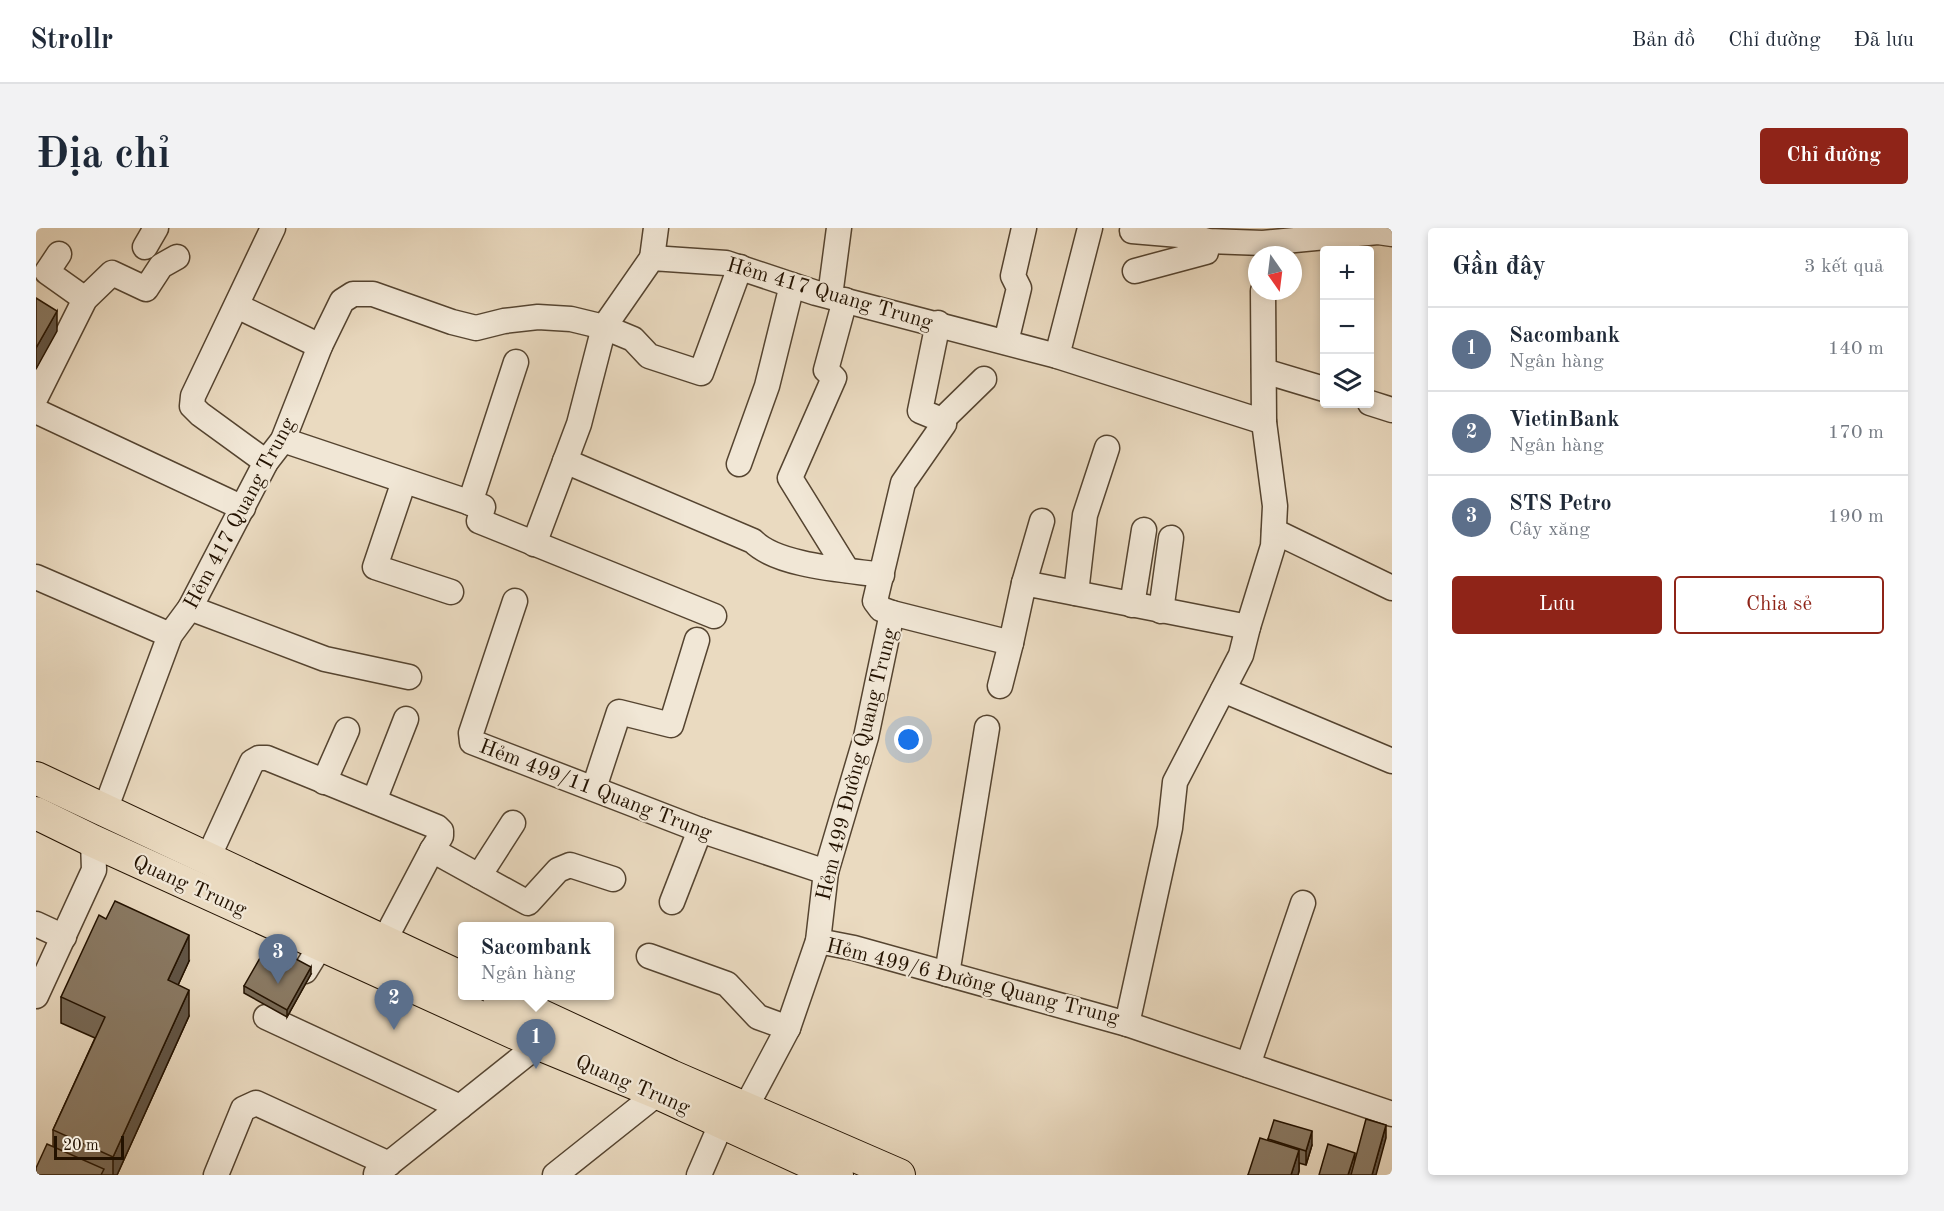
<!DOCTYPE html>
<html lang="vi">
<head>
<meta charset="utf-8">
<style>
  body { margin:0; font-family:"Old Standard TT",serif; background:#f2f2f3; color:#1f2937 }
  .controls { position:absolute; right:18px; top:18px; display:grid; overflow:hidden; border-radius:6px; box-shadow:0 3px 9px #0003 }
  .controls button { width:54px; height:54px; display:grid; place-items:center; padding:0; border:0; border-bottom:2px solid #e0e1e3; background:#fff; color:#1f2937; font:30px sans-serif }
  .compass { position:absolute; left:1212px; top:18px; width:54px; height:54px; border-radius:50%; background:#fff; box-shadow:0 3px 9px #0003; rotate:166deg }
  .scale { position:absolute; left:18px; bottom:15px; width:70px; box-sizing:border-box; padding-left:6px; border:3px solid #231200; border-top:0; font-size:16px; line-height:21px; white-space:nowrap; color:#231200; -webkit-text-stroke:4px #f1e7d6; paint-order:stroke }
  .you { position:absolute; left:873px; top:512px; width:21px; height:21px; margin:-15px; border:4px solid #fff; border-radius:50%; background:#1a73e8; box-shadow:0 0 0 9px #1a73e833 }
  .badge { display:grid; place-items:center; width:39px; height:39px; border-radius:50%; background:#8f2418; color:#fff; font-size:20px; font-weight:700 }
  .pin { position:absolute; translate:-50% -50px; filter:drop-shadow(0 2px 3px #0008) }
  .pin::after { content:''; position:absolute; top:32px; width:21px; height:18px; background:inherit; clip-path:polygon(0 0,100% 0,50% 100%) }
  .popup { position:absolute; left:422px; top:694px; width:156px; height:78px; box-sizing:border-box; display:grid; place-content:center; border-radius:6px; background:#fff; filter:drop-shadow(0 2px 4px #0005); font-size:20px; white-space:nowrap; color:#747a83 }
  .popup b { font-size:22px; color:#1f2937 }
  .popup::after { content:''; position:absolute; left:50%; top:100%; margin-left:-12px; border:12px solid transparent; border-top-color:#fff }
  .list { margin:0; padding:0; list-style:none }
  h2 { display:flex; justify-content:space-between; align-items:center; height:78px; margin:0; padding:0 24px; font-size:26px }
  h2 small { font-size:20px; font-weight:400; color:#747a83 }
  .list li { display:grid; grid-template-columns:39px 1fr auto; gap:18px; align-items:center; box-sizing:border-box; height:84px; padding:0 24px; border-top:2px solid #e0e1e3 }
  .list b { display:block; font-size:22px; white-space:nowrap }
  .list p { margin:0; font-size:20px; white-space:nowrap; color:#747a83 }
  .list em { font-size:20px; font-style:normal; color:#747a83 }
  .actions { display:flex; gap:12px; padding:18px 24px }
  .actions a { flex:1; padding:14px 0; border:2px solid #8f2418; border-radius:6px; text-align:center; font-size:21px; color:#8f2418 }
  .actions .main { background:#8f2418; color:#fff }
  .icon { flex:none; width:33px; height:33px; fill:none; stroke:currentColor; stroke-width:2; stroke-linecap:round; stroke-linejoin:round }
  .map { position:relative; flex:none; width:1356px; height:947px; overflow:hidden; border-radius:6px }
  header { display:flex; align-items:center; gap:36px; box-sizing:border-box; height:84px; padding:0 30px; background:#fff; border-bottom:2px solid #e0e1e3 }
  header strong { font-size:28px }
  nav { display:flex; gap:33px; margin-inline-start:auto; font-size:21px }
  .intro { display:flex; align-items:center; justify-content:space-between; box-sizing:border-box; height:144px; padding:0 36px }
  h1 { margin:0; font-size:42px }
  .button { padding:15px 27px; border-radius:6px; background:#8f2418; color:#fff; font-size:21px; font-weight:700 }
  main { display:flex; gap:36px; padding:0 36px }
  aside { flex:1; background:#fff; border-radius:6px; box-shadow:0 3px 9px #0003 }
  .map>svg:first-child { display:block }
</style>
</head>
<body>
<header>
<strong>Strollr</strong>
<nav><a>Bản đồ</a><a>Chỉ đường</a><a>Đã lưu</a></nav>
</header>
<div class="intro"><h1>Địa chỉ</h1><a class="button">Chỉ đường</a></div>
<main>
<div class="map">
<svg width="1356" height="947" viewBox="0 0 1356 947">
  <rect width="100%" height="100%" fill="#eadac0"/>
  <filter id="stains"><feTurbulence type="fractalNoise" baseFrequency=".00333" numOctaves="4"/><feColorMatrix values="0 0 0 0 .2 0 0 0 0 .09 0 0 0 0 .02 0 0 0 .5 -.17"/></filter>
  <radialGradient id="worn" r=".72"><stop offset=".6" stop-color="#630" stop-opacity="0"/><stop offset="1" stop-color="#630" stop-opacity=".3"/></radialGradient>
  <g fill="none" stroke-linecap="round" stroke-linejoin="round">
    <defs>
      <g id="minor">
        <polyline points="1096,3 1155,8 1172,13 1227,15 1342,4 1356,6"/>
        <polyline points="109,19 120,0"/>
        <polyline points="23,26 11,44 49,71"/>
        <polyline points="616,30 620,0"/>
        <polyline points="1099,43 1170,24 1172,13"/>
        <polyline points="794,68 803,0"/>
        <polyline points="809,72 790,142 798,150 754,250 811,342"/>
        <polyline points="201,78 284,118"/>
        <polyline points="970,114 983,60 977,48 988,0"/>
        <polyline points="1021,128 1054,0"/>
        <polyline points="1228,143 1288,161"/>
        <polyline points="0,169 49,71 76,45 110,61 125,38 141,29"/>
        <polyline points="1334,175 1356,182"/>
        <polyline points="0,183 207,280"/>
        <polyline points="906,192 948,151"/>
        <polyline points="247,212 447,279 443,293 678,388"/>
        <path d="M529,233l188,80c24,25 94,29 129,34"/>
        <polyline points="230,234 164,186 156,178 157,168 237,0"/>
        <polyline points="703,236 731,158 756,57"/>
        <polyline points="368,253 339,339 415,364"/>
        <polyline points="434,275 480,134"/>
        <polyline points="1238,303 1356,360"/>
        <polyline points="498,316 543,196 568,99 597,111 613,128 665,145 704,39"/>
        <polyline points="0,349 134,407"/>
        <polyline points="988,355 1006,293"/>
        <polyline points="1040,365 1049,287 1071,220"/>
        <polyline points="479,373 435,505 436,514 664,602 790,644"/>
        <polyline points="1096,377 1108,302"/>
        <polyline points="154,380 289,431 373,449"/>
        <polyline points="1125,383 1135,310"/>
        <polyline points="856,385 975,415 988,355 1212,399"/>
        <polyline points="964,458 975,415"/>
        <polyline points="1187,462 1356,533"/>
        <polyline points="288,554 311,502"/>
        <polyline points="558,560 583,484 635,497 661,412"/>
        <polyline points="338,573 370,491"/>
        <polyline points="69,582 134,407 154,380 230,234 247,212 284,118 306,73 317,66 337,66 416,94 440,100 468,93 502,89 535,91 568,99 616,30 690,35 780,65 1021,128 1228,194"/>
        <polyline points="396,622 443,648 477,595"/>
        <polyline points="172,630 216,534 223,530 231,530 401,599 405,603 405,608 396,622 348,713"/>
        <polyline points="443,648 492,675 522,642 534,637 577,651"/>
        <polyline points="636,674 664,602"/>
        <polyline points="0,696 28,709"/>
        <polyline points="782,713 818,720 1091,796 1134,600 1139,554 1205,427 1212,399 1237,318 1239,278 1228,194 1227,63"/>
        <polyline points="613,728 691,756 722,789 752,800"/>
        <polyline points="269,743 285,717"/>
        <polyline points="911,746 951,500"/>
        <polyline points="0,768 58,642 57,613"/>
        <polyline points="230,789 424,879"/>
        <polyline points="1091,796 1356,886"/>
        <polyline points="1212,837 1267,675"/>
        <polyline points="710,879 752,800 782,713 790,644 830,509 856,385 845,381 839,373 867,255 908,196 906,192 884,183 902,95"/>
        <polyline points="340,946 503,816"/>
        <polyline points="180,947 207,881 220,875 353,936"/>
        <polyline points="519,947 622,865"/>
        <polyline points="663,947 686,894"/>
      </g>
      <g id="major">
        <polyline points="0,550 426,750"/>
        <polyline points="0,585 57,613 503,816 622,865 801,947"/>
        <polyline points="463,768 635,848 863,947"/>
      </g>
    </defs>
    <!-- minor casing -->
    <use href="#minor" stroke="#554430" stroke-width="27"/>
    <!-- major casing -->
    <use href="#major" stroke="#231200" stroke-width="34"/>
    <!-- minor -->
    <use href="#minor" stroke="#f1e7d6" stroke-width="24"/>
    <!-- major -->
    <use href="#major" stroke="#eadac0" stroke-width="32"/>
  </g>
  <!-- wall -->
  <g fill="#776956" stroke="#231200" stroke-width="1.5">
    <polygon points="153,733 142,757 153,788 81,947 0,947 17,919 17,902 59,810 25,795 25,769"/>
    <polygon points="275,746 251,789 208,765 208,758"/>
    <polygon points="1232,911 1276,917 1270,937 1263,935 1263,943 1262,947 1212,947 1232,913"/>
  </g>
  <!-- shaded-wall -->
  <g fill="#615546" stroke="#231200" stroke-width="1.5">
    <polygon points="21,83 21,103 0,141 0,120"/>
    <polygon points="153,707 153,733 132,779 132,752"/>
    <polygon points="275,739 275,746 251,789 251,782"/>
    <polygon points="153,762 153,788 81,947 77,947 77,929"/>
    <polygon points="1350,897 1350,910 1340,947 1336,947"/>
    <polygon points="1276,903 1276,917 1270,937 1270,923"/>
    <polygon points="1263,922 1263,943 1262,947 1255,947"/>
    <polygon points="1319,925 1319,938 1316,947 1312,947"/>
  </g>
  <!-- building -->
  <g fill="#8a7a64" stroke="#231200" stroke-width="1.5">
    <polygon points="0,70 21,83 0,120"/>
    <polygon points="79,673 153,707 132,752 153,762 77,929 17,902 69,789 25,769 63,687 70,691"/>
    <polygon points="232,716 275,739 251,782 208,758"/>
    <polygon points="1330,891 1350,897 1336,947 1315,947"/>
    <polygon points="1238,892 1276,903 1270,923 1232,911"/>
    <polygon points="1224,910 1263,922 1255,947 1212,947"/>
    <polygon points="11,916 68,941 65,947 0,947 0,940"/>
    <polygon points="1292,916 1319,925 1312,947 1283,947"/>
  </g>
  <g text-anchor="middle" stroke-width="4.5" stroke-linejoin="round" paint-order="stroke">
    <!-- street labels -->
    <g font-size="21" fill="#231200" stroke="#f1e7d6">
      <text transform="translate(794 65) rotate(16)" y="7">Hẻm 417 Quang Trung</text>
      <text transform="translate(203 285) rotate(-62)" y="7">Hẻm 417 Quang Trung</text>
      <text transform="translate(820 536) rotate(-76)" y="7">Hẻm 499 Đường Quang Trung</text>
      <text transform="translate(560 561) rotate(21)" y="7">Hẻm 499/11 Quang Trung</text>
      <text transform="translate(154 657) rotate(24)" y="7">Quang Trung</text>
      <text transform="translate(937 753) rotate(14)" y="7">Hẻm 499/6 Đường Quang Trung</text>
      <text transform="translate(597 856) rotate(23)" y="7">Quang Trung</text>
    </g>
  </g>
  <rect width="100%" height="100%" filter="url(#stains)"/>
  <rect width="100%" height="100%" fill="url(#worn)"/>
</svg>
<div class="controls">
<button>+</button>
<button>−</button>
<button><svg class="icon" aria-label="layers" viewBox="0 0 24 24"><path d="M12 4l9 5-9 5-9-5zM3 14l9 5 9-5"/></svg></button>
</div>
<svg class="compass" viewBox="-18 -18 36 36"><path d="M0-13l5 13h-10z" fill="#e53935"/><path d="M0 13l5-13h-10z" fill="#747a83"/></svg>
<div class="scale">20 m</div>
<div class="you"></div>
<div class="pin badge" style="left:500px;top:841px;background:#5c6f8a">1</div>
<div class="popup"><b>Sacombank</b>Ngân hàng</div>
<div class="pin badge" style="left:358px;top:802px;background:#5c6f8a">2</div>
<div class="pin badge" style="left:242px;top:756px;background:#5c6f8a">3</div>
</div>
<aside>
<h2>Gần đây<small>3 kết quả</small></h2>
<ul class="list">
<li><span class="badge" style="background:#5c6f8a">1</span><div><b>Sacombank</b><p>Ngân hàng</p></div><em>140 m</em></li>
<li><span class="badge" style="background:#5c6f8a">2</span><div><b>VietinBank</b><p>Ngân hàng</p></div><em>170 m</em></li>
<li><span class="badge" style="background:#5c6f8a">3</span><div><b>STS Petro</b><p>Cây xăng</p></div><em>190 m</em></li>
</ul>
<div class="actions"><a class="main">Lưu</a><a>Chia sẻ</a></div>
</aside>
</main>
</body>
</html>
